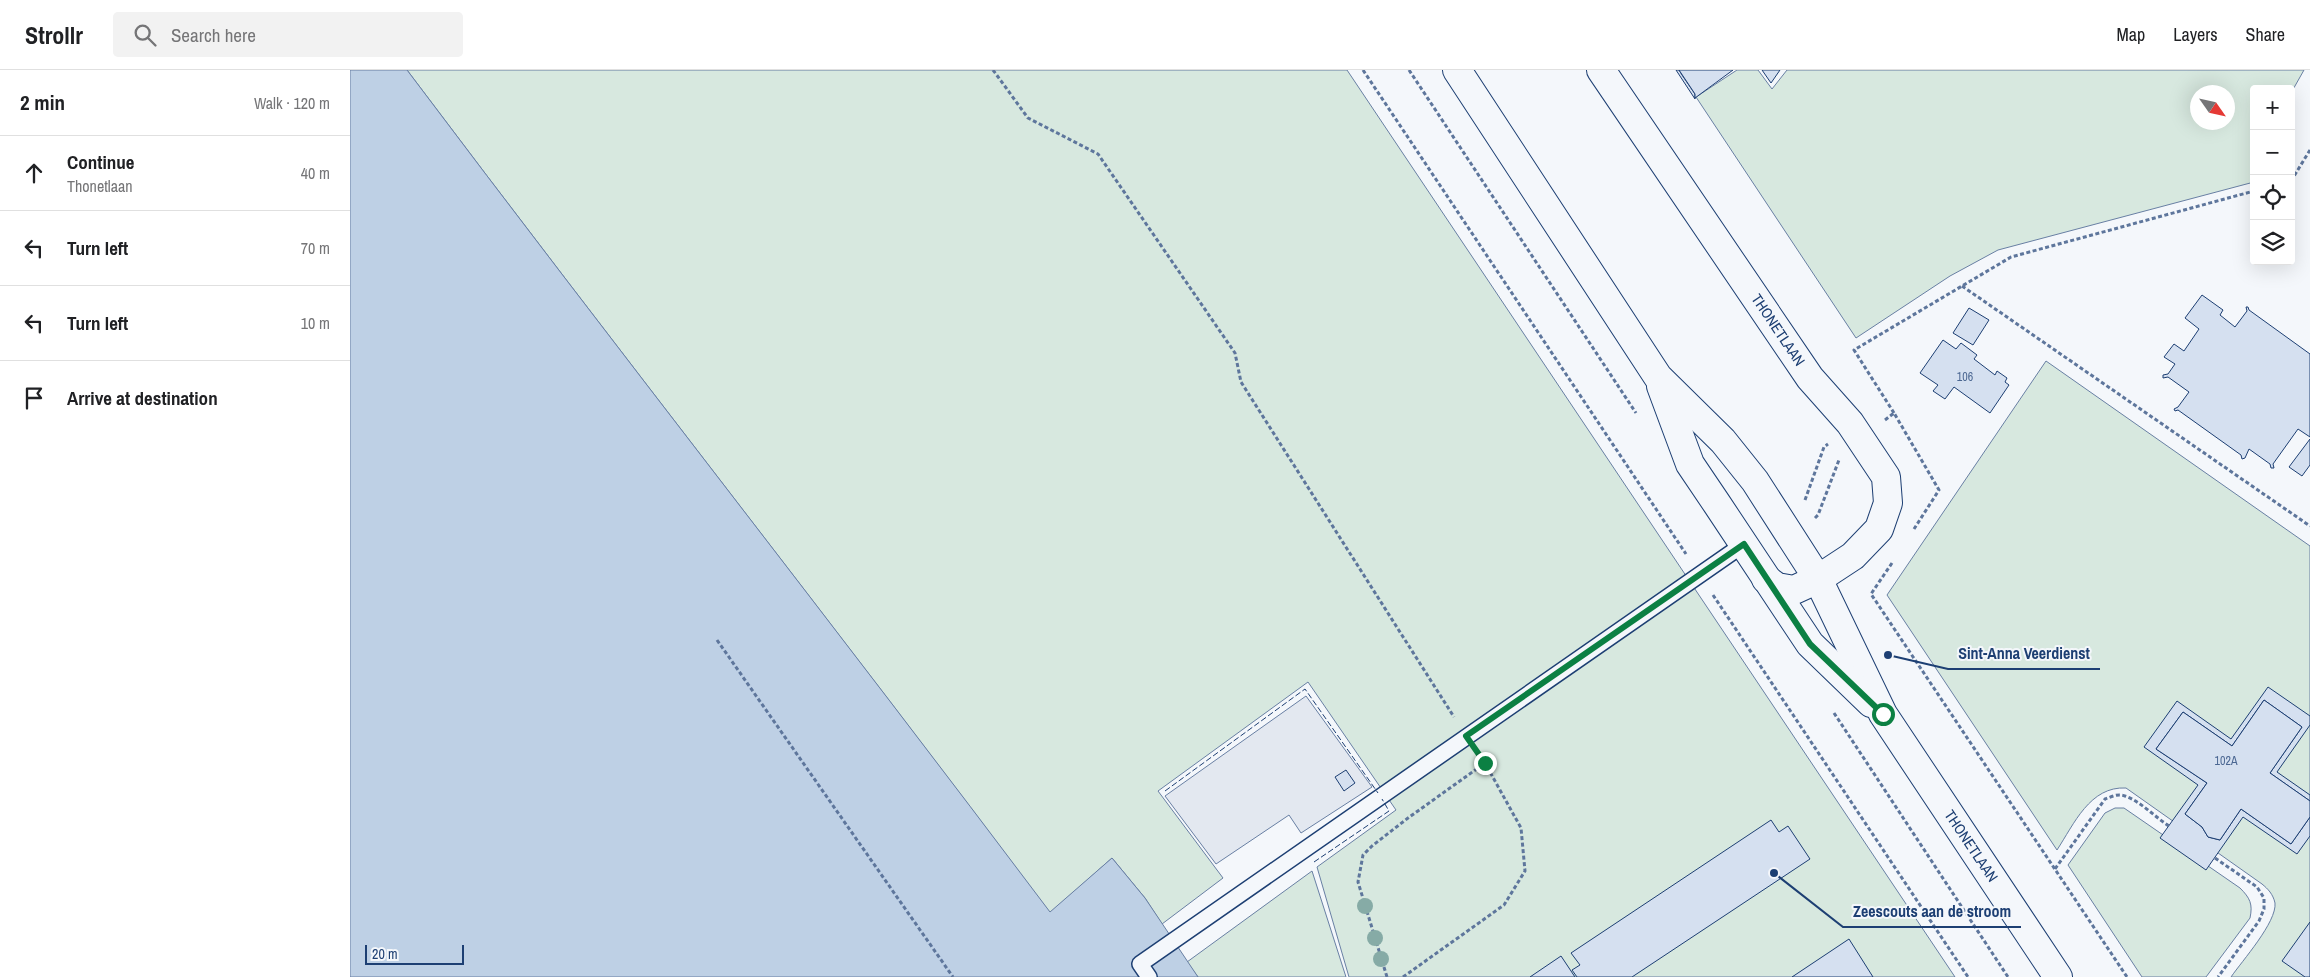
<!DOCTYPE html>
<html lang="en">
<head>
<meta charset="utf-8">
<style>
  body { margin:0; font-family:"Archivo Narrow",sans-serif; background:#f2f2f2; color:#202124 }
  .controls { position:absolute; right:15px; top:15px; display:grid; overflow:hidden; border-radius:5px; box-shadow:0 5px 20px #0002 }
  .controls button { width:45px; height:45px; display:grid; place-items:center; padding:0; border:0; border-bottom:1px solid #e0e0e0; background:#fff; color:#202124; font:25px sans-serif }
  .compass { position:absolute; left:1840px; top:15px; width:45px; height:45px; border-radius:50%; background:#fff; box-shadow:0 5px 20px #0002; rotate:124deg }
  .scale { position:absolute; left:15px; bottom:12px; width:99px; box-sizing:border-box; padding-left:5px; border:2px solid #1d3f73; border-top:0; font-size:14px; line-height:18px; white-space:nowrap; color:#1d3f73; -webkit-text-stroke:4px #f4f7fb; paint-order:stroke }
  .stop { position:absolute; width:15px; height:15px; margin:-11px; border:4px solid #0b8043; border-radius:50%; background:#fff }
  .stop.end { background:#0b8043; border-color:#fff; box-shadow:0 1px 5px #0008 }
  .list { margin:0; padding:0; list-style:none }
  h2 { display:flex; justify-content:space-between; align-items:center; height:65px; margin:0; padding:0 20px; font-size:21px }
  h2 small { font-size:16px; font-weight:400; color:#757577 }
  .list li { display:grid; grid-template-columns:32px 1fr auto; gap:15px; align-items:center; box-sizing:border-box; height:75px; padding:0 20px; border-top:1px solid #e0e0e0 }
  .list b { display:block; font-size:19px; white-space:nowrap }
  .list p { margin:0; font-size:16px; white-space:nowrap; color:#757577 }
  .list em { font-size:16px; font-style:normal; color:#757577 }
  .icon { flex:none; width:28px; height:28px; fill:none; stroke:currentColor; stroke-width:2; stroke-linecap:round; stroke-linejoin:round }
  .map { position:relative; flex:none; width:1960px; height:907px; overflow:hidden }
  header { display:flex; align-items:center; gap:30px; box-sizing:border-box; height:70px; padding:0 25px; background:#fff; border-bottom:1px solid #e0e0e0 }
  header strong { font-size:24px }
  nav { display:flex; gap:28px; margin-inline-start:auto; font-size:18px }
  .search { width:350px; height:45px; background:#f2f2f2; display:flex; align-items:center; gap:12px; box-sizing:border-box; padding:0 18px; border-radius:5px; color:#757577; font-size:19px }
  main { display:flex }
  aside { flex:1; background:#fff }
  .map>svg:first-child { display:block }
</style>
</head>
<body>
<header>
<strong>Strollr</strong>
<div class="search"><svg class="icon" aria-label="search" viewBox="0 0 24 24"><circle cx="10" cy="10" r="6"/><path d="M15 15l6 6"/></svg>Search here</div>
<nav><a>Map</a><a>Layers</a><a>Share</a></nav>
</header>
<main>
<aside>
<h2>2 min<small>Walk · 120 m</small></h2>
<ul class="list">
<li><svg class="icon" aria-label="ahead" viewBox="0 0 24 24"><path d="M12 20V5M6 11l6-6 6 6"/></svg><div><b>Continue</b><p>Thonetlaan</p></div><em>40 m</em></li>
<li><svg class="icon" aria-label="left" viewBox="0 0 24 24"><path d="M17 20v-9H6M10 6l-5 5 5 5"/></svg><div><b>Turn left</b></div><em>70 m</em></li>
<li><svg class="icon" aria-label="left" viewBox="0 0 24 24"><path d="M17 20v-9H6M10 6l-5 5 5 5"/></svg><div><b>Turn left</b></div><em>10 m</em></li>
<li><svg class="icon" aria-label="arrive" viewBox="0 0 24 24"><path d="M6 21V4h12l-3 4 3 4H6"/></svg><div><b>Arrive at destination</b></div></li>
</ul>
</aside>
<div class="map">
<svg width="1960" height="907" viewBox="0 0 1960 907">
  <rect width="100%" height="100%" fill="#f4f7fb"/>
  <!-- green -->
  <g fill="#d7e8df" stroke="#687fa3" fill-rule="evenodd">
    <path d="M57,0h940l608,907h-606l-32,-110 79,-57 -88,-128 -150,109 65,87 -61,46 -17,-26 -33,-40 -62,55c-212,-283 -431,-561 -643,-843z"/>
    <path d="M1387,0h21l14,19 15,-19h517l-13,23v-4h-37v93l-256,68 -48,26 -94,62 -160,-241zM1848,22h30v30h-30z"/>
    <path d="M1696,291l264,185v376l-5,55h-74c11,-16 46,-55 44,-74 -2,-9 -7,-14 -13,-19l-136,-96c-36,-2 -52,36 -69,62l-170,-255z"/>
    <path d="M1765,738h9l116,80c10,10 13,16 10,30l-44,59h-64l-74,-112 37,-52z"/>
    <polygon points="962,801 996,907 848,907 837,892"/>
  </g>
  <!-- parking -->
  <polygon fill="#e3e8f0" stroke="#687fa3" points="956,626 1022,717 951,763 939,745 866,794 815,726"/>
  <!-- water -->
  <path fill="#bed0e5" stroke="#687fa3" d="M0,0h57c212,282 431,560 643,842l62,-54 33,40 53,79h-848z"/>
  <!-- building -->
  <g fill="#d5e0f0" stroke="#1d3f73">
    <polygon points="1326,0 1329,0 1332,5 1345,24 1345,29"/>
    <polygon points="1329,0 1383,0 1345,28 1345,24"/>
    <polygon points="1412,0 1430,0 1421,13"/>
    <polygon points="1852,225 1873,240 1870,245 1885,257 1897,241 1896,237 1898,237 1899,240 1960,284 1960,367 1948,359 1923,394 1924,398 1921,398 1920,394 1899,379 1895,388 1892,389 1891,385 1828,340 1825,341 1824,339 1828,337 1839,322 1818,307 1813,308 1813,305 1818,304 1825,294 1814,287 1824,274 1834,281 1849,259 1835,248"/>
    <polygon points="1619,238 1639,250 1623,275 1603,263"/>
    <polygon points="1593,270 1606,279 1611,273 1627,285 1624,289 1645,305 1647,301 1657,308 1655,312 1659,315 1640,343 1604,317 1595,329 1583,321 1588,315 1570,303"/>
    <polygon points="1960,369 1960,395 1952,406 1939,397"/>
    <polygon points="1918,617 1960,646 1960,655 1927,702 1960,725 1960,731 1920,703 1952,657 1914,630 1882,676 1833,642 1806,679 1857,713 1835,744 1852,757 1858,767 1870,770 1891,739 1941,774 1960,747 1960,766 1947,784 1893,747 1856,800 1810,768 1848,715 1794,677 1827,631 1881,669"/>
    <polygon points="1914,630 1952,657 1920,703 1960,731 1960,747 1941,774 1891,739 1870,770 1858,767 1852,757 1835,744 1857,713 1806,679 1833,642 1882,676"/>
    <polygon points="996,700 1005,713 994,721 985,707"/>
    <polygon points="1421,750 1429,762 1438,756 1460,789 1282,907 1227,907 1222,900 1230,895 1221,883"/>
    <polygon points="1960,852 1960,907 1955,907 1932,891"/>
    <polygon points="1499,869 1523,907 1442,907"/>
    <polygon points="1211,886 1225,907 1180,907"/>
  </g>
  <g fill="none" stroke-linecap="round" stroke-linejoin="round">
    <defs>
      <polyline id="service" points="799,907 790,894 1394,474"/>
      <g id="minor">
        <polyline points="1107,0 1308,307 1373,371 1405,411 1468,509 1533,644 1708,907"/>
        <polyline points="1251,0 1460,308 1500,353 1536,407 1538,433 1529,459 1503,486 1468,509 1444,520 1427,517 1416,509"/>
        <polyline points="1311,316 1340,394 1367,434 1460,574 1521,633"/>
      </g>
    </defs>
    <!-- service casing -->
    <use href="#service" stroke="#1d3f73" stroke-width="18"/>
    <!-- minor casing -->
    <use href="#minor" stroke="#1d3f73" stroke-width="30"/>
    <!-- path -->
    <g stroke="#5e769c" stroke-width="3" stroke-dasharray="4 2.5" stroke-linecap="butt">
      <polyline points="643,0 678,48 748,84 885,283 891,312 1104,647"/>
      <polyline points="1013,0 1336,484"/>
      <polyline points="1059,0 1286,343"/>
      <polyline points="1941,111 1960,80"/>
      <polyline points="1612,216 1960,456"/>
      <polyline points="1544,343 1504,280 1661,187 1904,121"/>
      <polyline points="1535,350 1544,343 1589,420 1564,459"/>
      <polyline points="1455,430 1474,377 1478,374"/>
      <polyline points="1465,448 1468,445 1489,390"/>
      <polyline points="1542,493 1521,524 1777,907"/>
      <polyline points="1363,525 1618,907"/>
      <polyline points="367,570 603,907"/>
      <polyline points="1484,643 1658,907"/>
      <polyline points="1865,788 1907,817 1914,828 1914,839 1909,851 1868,907"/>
      <path d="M1705,799l50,-70c6,-2 13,-6 20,-3 15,5 30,21 44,30"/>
      <polyline points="1037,907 1008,812 1013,785 1022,776 1058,748 1135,693 1130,686"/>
      <polyline points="1053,907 1154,835 1175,801 1171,758 1135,693"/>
    </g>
    <!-- service -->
    <use href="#service" stroke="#f4f7fb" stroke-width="15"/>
    <!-- minor -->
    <use href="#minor" stroke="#f4f7fb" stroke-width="28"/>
    <!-- fence -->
    <g stroke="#1d3f73" stroke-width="1" stroke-dasharray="6 2.5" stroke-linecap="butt">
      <polyline points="815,721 955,619 1028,723"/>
      <polyline points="964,792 1039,741 1032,729"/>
    </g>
  </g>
  <!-- trees -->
  <g fill="#86aba6">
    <circle cx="1015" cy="836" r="8"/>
    <circle cx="1025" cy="868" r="8"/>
    <circle cx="1031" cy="889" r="8"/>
  </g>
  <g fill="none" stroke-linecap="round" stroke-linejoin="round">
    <!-- route -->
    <polyline stroke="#0b8043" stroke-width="6" points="1135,693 1116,666 1394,474 1460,574 1533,644"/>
  </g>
  <g text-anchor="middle" stroke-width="4" stroke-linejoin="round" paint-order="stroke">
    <!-- number labels -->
    <g font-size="12" fill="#4b6792">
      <text x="1615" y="311">106</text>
      <text x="1876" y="695">102A</text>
    </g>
    <!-- street labels -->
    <g font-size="15" fill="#1d3f73" stroke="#f4f7fb">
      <text transform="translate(1428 260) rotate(56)" y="5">THONETLAAN</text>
      <text transform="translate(1621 776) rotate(56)" y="5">THONETLAAN</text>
    </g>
  </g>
  <!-- callouts -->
  <path fill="none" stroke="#1d3f73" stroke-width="2" d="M1538 585L1598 599H1750M1424 803L1493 857H1671"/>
  <g fill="#1d3f73" stroke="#f4f7fb" stroke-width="2">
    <circle cx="1538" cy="585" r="5"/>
    <circle cx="1424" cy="803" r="5"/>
  </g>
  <g font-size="16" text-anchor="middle" font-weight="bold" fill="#1d3f73" stroke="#f4f7fb" stroke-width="4" stroke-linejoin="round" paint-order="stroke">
    <text x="1674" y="589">Sint-Anna Veerdienst</text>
    <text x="1582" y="847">Zeescouts aan de stroom</text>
  </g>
</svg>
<div class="controls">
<button>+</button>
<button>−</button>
<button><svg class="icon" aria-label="locate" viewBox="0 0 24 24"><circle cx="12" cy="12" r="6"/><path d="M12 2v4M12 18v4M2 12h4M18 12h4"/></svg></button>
<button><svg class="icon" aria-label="layers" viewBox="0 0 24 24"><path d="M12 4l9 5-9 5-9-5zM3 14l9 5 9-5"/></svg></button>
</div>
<svg class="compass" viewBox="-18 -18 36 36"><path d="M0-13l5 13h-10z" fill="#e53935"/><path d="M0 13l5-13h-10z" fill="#757577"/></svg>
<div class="scale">20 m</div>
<div class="stop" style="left:1533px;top:644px"></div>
<div class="stop end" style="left:1135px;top:693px"></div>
</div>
</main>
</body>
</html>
